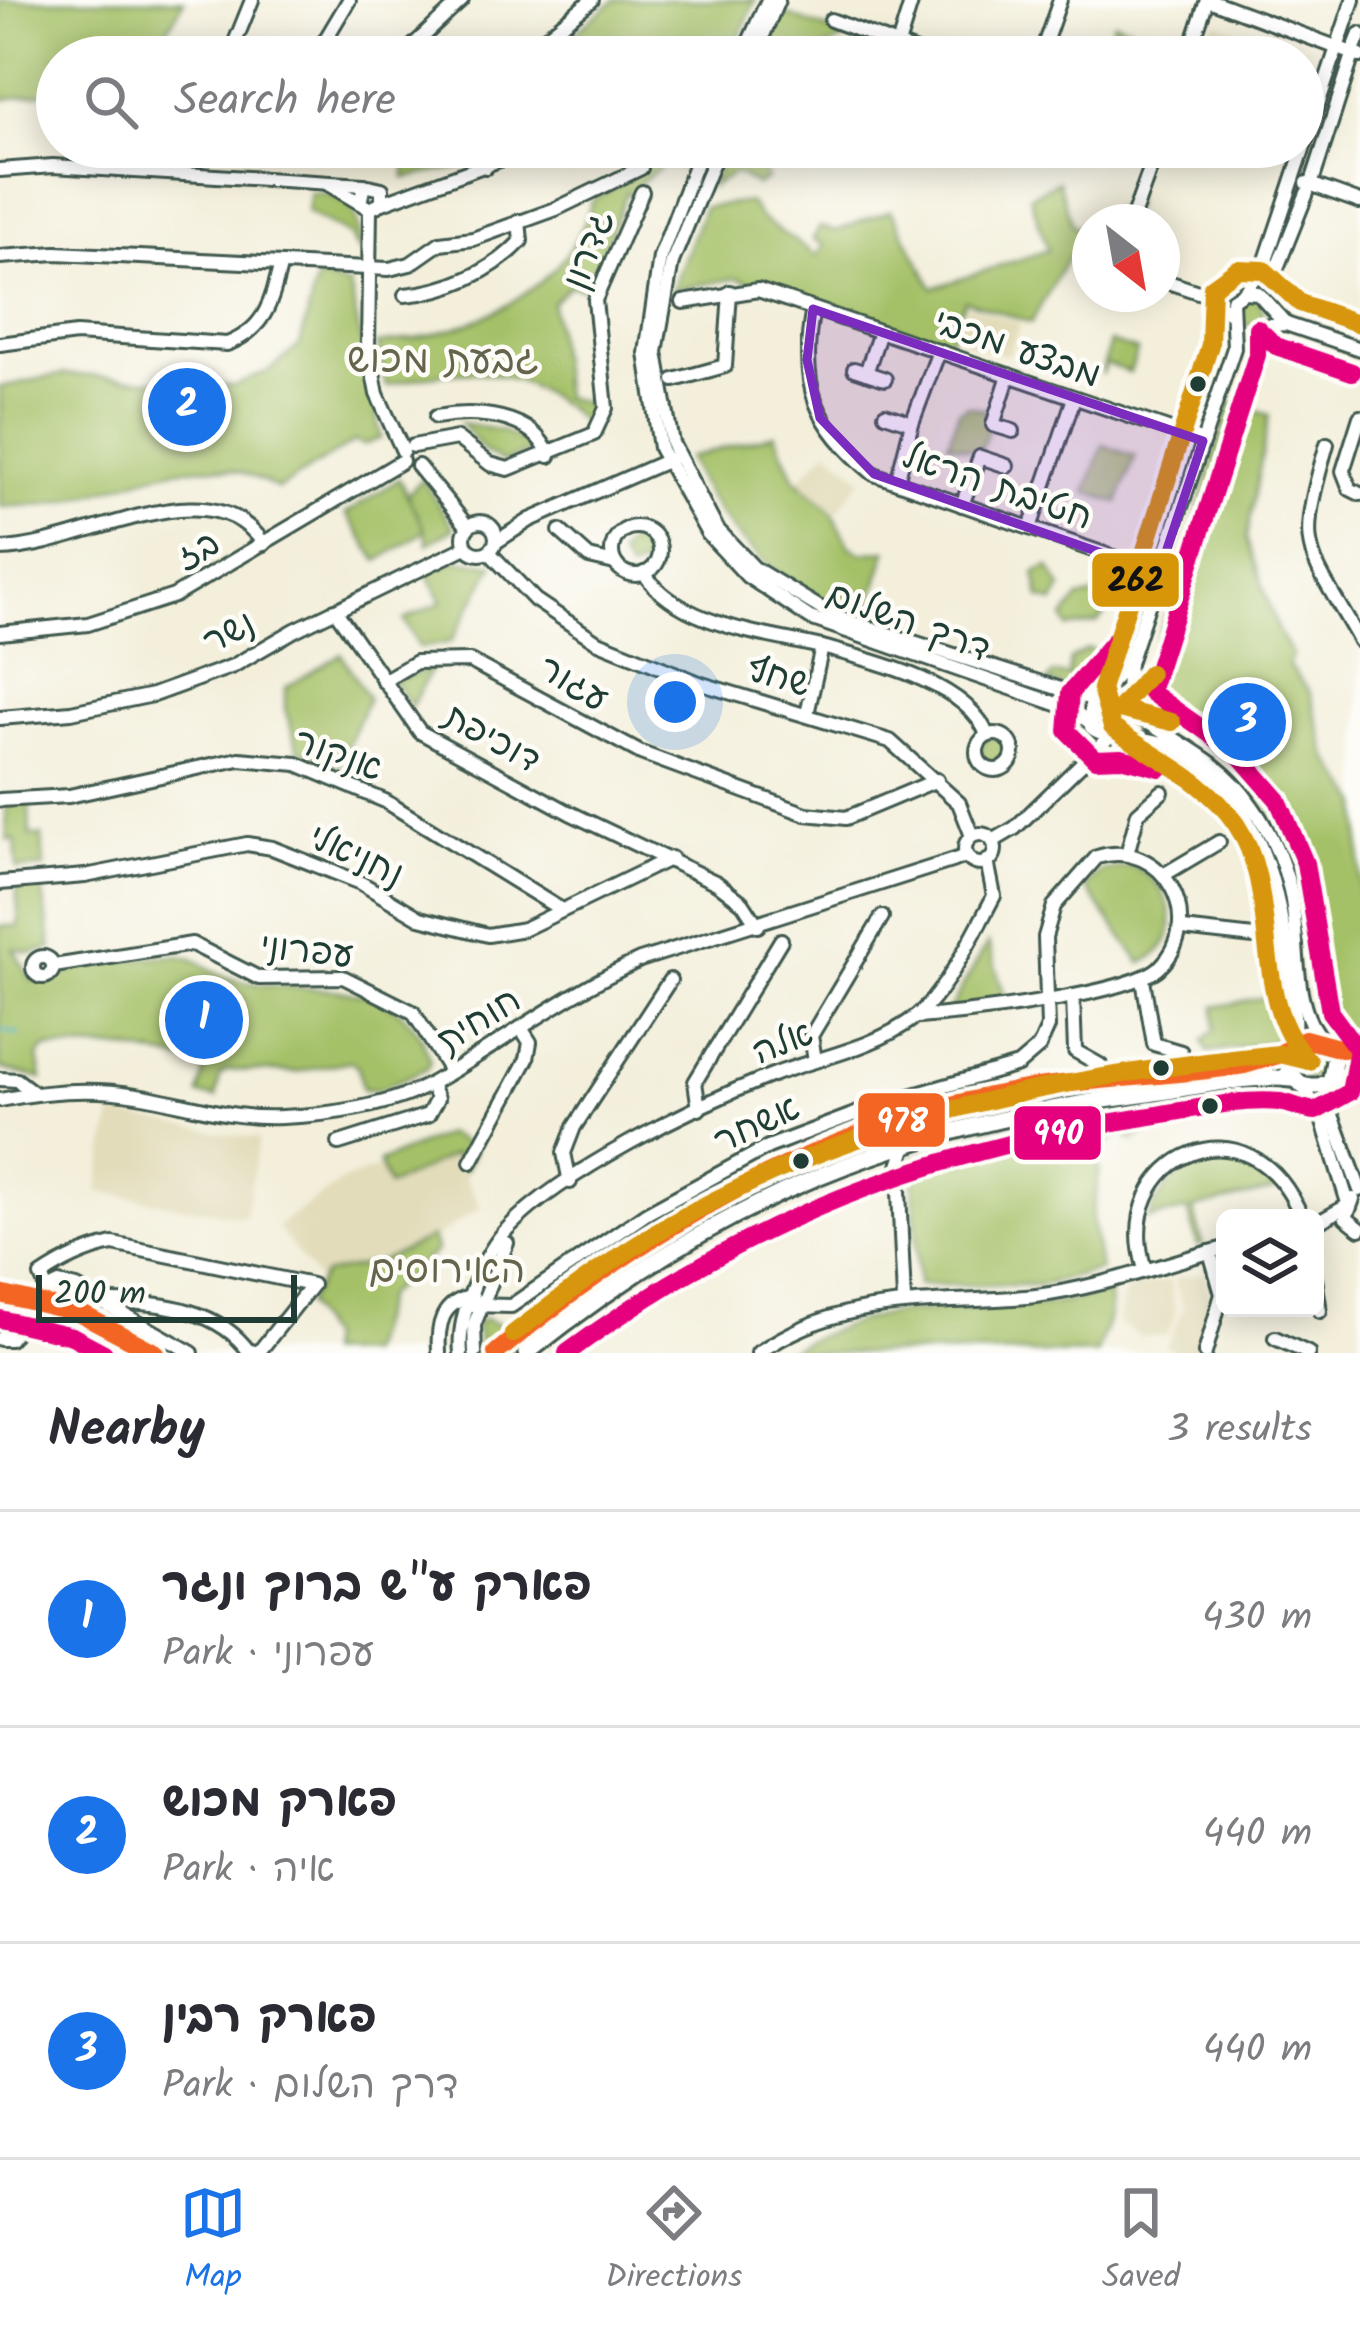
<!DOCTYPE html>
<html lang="en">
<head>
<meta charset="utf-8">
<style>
  body { margin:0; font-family:Kalam,"Playpen Sans Hebrew",sans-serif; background:#f2f2f3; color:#2b2b33 }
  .controls { position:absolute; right:36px; bottom:36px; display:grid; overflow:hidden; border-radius:18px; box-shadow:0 6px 30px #0003 }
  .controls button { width:108px; height:108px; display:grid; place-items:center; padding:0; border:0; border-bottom:3px solid #e1e1e2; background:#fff; color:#2b2b33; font:60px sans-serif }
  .compass { position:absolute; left:1072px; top:204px; width:108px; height:108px; border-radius:50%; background:#fff; box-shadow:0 6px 30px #0003; rotate:149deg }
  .scale { position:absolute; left:36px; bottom:30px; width:261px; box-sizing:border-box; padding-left:12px; border:6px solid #1f3d34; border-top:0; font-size:33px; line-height:42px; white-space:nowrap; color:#1f3d34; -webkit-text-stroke:9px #fdfcf7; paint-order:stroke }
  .you { position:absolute; left:675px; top:702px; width:42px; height:42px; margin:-30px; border:9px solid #fff; border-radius:50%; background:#1a73e8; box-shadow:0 0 0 18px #1a73e833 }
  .badge { display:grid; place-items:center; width:78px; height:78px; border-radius:50%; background:#1a73e8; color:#fff; font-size:39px; font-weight:700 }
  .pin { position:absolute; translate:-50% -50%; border:6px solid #fff; box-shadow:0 3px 12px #0006 }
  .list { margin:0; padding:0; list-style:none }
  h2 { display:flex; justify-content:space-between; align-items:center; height:156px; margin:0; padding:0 48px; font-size:51px }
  h2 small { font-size:39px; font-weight:400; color:#7c7c81 }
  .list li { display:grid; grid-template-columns:78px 1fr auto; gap:36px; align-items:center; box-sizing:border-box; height:216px; padding:0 48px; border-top:3px solid #e1e1e2 }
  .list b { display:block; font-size:45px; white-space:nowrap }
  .list p { margin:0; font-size:39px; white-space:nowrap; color:#7c7c81 }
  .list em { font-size:39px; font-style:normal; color:#7c7c81 }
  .icon { flex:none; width:66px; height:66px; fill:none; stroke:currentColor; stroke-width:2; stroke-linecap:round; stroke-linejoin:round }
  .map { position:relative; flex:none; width:1360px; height:1353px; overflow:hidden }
  .search { position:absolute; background:#fff; box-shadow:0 6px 30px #0003; left:36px; right:36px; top:36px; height:132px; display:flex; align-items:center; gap:30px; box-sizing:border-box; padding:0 42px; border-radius:66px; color:#7c7c81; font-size:45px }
  .sheet { height:804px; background:#fff }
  nav { display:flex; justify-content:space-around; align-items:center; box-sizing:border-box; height:168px; border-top:3px solid #e1e1e2; background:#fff; font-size:33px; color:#7c7c81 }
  nav a { display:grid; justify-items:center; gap:6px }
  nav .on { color:#1a73e8 }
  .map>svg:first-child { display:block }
</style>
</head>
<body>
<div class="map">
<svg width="1360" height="1353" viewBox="0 0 1360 1353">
  <rect width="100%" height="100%" fill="#fdfcf7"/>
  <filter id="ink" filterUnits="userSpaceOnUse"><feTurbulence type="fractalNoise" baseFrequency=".00833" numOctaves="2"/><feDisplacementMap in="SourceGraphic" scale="24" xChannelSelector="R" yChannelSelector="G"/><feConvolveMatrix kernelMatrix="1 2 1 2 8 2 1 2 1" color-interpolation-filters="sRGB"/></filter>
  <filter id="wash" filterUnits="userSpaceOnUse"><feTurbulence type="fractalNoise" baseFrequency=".004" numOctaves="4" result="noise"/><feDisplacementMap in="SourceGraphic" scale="48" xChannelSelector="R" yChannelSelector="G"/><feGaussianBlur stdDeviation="2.7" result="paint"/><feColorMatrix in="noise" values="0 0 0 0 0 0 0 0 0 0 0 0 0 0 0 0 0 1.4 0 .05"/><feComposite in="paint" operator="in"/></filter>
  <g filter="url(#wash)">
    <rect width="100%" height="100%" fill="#f3efdb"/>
    <!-- built -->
    <g fill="#e2dcba">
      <polygon points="1215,22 1252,35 1244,57 1202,57"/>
      <polygon points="967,305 1020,324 1008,356 955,338"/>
      <polygon points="828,449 862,478 838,512 797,482"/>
      <polygon points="112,1114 259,1139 245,1217 98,1192"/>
      <polygon points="447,1144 481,1207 374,1280 321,1284 276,1227 344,1180"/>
      <polygon points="1204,1272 1212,1305 1204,1334 1197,1353 1180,1353 1166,1347 1183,1309 1174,1279"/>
      <polygon points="1170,1280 1176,1314 1167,1335 1141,1337 1118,1323 1125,1290"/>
    </g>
    <!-- green -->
    <g fill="#a5c168" stroke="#627f4e" stroke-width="3">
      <path d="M0,0h184c-39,75 -46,57 -127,57v34l-57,9z"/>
      <polygon points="615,0 755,0 731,57 545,57"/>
      <polygon points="783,13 847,37 810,57 763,57"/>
      <polygon points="1114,22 1140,30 1131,57 1102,57"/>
      <polygon points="406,147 477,147 478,164 405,178"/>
      <path d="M662,147h35l-7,23 -26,-5 -22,16 -7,14 -8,-3 -40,97 -17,-4 -18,18 11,94 33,9 -9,20c-68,-62 -115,-63 -201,-40l-8,-42c89,-10 188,-48 214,-143l52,-32z"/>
      <polygon points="738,147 760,147 756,158 767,179 757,185 735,173 711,187 721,159"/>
      <polygon points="1058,181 1073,228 1134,201 1127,222 1090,222 1090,261 1069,255 1031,323 965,300 949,342 737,278 672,290 704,207 749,202 760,218 817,256 824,245 813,239 820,227 836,231 891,210 933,288 1048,250 1030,196"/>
      <path d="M310,192c41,2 50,20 49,59l-11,-17 -41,-22z"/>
      <path d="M317,277l33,9 31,152 -18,7 -8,-4 -77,48c-79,-47 -134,-6 -213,12 -21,5 -44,4 -65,6v-120l64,-13 170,12 36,-16 30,-25z"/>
      <circle cx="1249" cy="311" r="14"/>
      <polygon points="1110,342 1137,351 1130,372 1106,364 1101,375"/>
      <path d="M1231,403l38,12 -22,123 31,93 14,24 -4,10 22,28 18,64 32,46v238c-72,-1 -42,-126 -60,-175 -16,-45 -48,-90 -85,-120 -25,-21 -53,-29 -73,-56z"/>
      <polygon points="968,406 994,412 982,447 973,450 948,443 959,411"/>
      <polygon points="461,423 502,431 535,449 504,462 486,453"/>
      <path d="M775,434l20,45 37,33 17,33 13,8 25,-3 -21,69c-81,-30 -142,-80 -178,-161z"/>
      <polygon points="1103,445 1135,457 1118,503 1086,492"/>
      <polygon points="399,479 425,530 407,495 422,479 454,528 428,544 425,531 378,561 346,514"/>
      <polygon points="646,538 655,552 650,563 629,571 619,554 630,540"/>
      <polygon points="455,560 494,565 451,642 420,648 404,620 442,602 427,573"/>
      <polygon points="1049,567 1062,588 1054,603 1040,598 1035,573"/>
      <polygon points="1109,592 1117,603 1097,623 1068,628 1064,618 1078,599"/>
      <polygon points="1109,646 1128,650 1113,678 1092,694 1047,682 1053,674 1068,676 1070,659 1089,649 1102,654"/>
      <polygon points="341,654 368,698 340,764 298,750 285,709 285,688"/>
      <polygon points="431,669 411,707 393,681"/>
      <circle cx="1111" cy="716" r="15"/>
      <circle cx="995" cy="751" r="15"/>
      <polygon points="29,804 30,836 42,836 44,868 17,869 15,840 7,840 6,806"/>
      <path d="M1131,866c42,16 60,78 10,97l-56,-76 16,-16z"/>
      <path d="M41,882l11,66 -21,5 -18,-4 19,32c45,-12 97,-25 145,-25 17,-1 33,16 49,21 71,25 177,-15 204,84l-3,7 -47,21h-17l-5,-23 -8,-5 -53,11 -69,-2 -8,5 -4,23 -17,-3 5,-23 -6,-9 -73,-14 -80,-1 -7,9 4,22 -42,-11v-142h19l-3,-41z"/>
      <polygon points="988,943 1005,997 948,1012"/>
      <polygon points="1280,994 1285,1027 1272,1042 1208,1052 1203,1041 1215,1029 1215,1007"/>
      <circle cx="1311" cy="1063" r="16"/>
      <polygon points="1155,1079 1156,1087 1070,1099 1068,1088"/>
      <polygon points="1246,1091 1246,1108 1178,1110 1134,1141 1126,1137 1143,1104"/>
      <polygon points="1009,1098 1012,1108 870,1149 866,1140"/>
      <polygon points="1130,1105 1126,1124 1095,1160 1100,1170 1092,1218 1100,1270 1042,1285 918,1285 912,1157 983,1132"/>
      <polygon points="446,1134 475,1148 465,1171 455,1154 388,1186 379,1162"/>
      <polygon points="817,1159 821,1167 696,1227 691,1218"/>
      <path d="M1236,1159l47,29 -90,21 10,35 -5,2 -10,-36 -40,9c18,-41 42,-61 88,-60z"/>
      <polygon points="432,1237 437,1250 385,1296 367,1353 325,1353 327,1339 306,1304 324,1274 379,1262"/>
      <polygon points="648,1243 655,1253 520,1353 504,1353"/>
      <path d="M1109,1292l1,22 -13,39h-314c35,-18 74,-35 114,-40 72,-9 141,1 212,-21z"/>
      <polygon points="484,1319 503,1326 504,1336 488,1349 480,1348 476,1324"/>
    </g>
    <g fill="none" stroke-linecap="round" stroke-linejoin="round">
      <!-- stream -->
      <polyline stroke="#46b4c2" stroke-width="3" points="0,1030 19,1034"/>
    </g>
  </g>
  <g filter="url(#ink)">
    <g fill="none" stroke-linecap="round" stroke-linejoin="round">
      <defs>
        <g id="minor">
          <polyline points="1209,0 1360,56"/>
          <polyline points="831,20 930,57"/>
          <polyline points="898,45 912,0"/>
          <polyline points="1354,49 1360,34"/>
          <polyline points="229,57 252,0"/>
          <polyline points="315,57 349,0"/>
          <polyline points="401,57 462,0"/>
          <polyline points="521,57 592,0"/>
          <polyline points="742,57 768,0"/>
          <polyline points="754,57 778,0"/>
          <polyline points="1040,57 1060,0"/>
          <polyline points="1188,57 1207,0"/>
          <polyline points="482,147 486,167"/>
          <polyline points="702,147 660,257 646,353 660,448 708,534 747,576 810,618 1071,709 1089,722"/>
          <polyline points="726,147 714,160 672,262 656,352 672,443 716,528 754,568 835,617 1095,700"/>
          <polyline points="0,170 53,166 364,185"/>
          <polyline points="1312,182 1352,58"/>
          <polyline points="1307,183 1360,202"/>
          <polyline points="328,184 370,209 382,203 382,189 364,185 360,203"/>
          <polyline points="382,203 535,147"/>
          <polyline points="370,209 368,347 377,394 403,451"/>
          <polyline points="1131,222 1158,147"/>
          <polyline points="0,257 56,253 389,269 410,264 440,243 473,239 556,209 641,168"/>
          <polyline points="1162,280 1207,295 1230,313"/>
          <polyline points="1244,292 1265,263 1353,0"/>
          <polyline points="1291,293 1281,287 1275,273 1307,193"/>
          <path d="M405,295c43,-4 86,-22 116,-54l-2,-20"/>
          <polyline points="683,302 758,290 1203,441"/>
          <path d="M813,309c-15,76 2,117 61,165l285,99"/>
          <polyline points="1259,326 1286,324 1360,349"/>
          <path d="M0,344l76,-10 151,10c38,-15 44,-41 53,-77"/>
          <polyline points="854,369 885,379"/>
          <polyline points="866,373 880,332"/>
          <polyline points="1009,375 993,425 1013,431"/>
          <polyline points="674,380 725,366 730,292"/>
          <polyline points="885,414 912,423"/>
          <path d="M436,417c37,-7 98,-4 113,39"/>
          <polyline points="1360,417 1343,471 1350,489 1360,494"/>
          <path d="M1327,444c-32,112 -21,101 33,197"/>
          <polyline points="413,446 457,438 490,464 508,469 594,434 606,408 595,300 642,192"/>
          <polyline points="418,466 468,527"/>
          <polyline points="897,482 912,423 939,351"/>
          <polyline points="962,505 980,457 1007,466"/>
          <circle cx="480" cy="538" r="16"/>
          <circle cx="636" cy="551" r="24"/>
          <polyline points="1030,528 1074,398"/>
          <polyline points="560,531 589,557 615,563"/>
          <polyline points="496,542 530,520 671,459"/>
          <path d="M0,549c86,-2 209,-87 264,-5"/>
          <polyline points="489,552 535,600 596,641 702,684 890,741 959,803 972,836"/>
          <path d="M644,573c34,53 122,61 178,74"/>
          <polyline points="335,610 420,732 570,813 717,883 743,903 758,926"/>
          <polyline points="0,633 88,624 174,596 402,461"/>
          <path d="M1129,663l-38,42v22c13,14 58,8 85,23 84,47 103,135 113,223 2,23 9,50 3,74"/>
          <polyline points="383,681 416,662 470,661 641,753 806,814 846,818 937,780"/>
          <polyline points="1126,703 1129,663 1234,348 1232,300 1244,292 1258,293 1286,324"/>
          <path d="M1129,710c44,32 91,48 123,96 18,25 31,54 38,84 11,46 -1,116 33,151"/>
          <path d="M807,714l15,-67c48,13 147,36 165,88"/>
          <polyline points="0,718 71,712 153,695 233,666 295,630 466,547"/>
          <circle cx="995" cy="752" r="18"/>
          <polyline points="0,800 69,796 239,759 297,764 385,801 560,909"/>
          <circle cx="980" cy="849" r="15"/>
          <polyline points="993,841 1015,828 1109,737"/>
          <polyline points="1127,854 1138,813 1162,792"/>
          <polyline points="1165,874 1219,842"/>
          <polyline points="0,883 85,876 247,844 272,848 361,883 420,918 488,935 524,929 671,858"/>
          <polyline points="1183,929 1254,937"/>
          <circle cx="43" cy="967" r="10"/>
          <polyline points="54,966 192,944 259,978 343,977 413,1012 450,1071"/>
          <polyline points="1143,980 1154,1044 1181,1052"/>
          <polyline points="1073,996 1075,1051 1100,1065"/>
          <polyline points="815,1060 811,1036 882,917"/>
          <polyline points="0,1079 17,1080 34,1093"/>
          <polyline points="1329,1080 1332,1115 1360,1190"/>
          <polyline points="1303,1086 1322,1119 1348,1203"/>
          <path d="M0,1100c44,-9 92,-13 137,-5 49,8 95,25 145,22 47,-2 111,-11 152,-35 69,-40 133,-89 206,-122l327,-104"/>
          <polyline points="699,1109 695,1082 781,940"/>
          <polyline points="339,1143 428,1115 437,1099 431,1084"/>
          <polyline points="471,1162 527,1059 530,1042 521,1028"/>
          <polyline points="570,1182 564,1153 574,1127 670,980"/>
          <polyline points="1353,1199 1346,1218 1360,1229"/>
          <polyline points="1315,1224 1347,1206"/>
          <path d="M1145,1269c-36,-111 105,-179 157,-51"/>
          <polyline points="1315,1279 1320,1311"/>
          <path d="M47,1290l-6,-14c23,-16 45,-26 72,-32l199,41 -54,68 -7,-2"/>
          <polyline points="0,1294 80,1313 156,1353"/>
          <polyline points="904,1300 898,1169 907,1142"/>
          <path d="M112,1302c51,0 108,8 138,51"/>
          <polyline points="0,1304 75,1323 135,1353"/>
          <path d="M470,1305l41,1 136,-93 121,-66 111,-42 139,-40 21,-18 9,-20 -3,-90 9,-31 43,-49c66,-20 111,63 63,110 -27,27 -200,48 -243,50"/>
          <polyline points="44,1313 47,1290 59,1284 77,1288 192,1353"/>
          <polyline points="1275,1338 1308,1353"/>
          <polyline points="0,1339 10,1339 31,1310"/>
          <path d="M439,1353c-2,-27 2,-52 34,-56"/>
          <path d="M461,1353c-4,-37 22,-100 48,-126 54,-56 187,-122 261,-151 46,-18 103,-27 144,-58 31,-23 61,-87 80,-122l-7,-35"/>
          <polyline points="475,1353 474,1325 507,1243"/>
          <path d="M758,1353c91,-63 176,-46 278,-57 64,-8 126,-32 189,-48"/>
          <polyline points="1205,1353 1222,1294 1210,1252"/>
        </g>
        <g id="major">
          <polyline points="1328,1045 1360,1047"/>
          <polyline points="1331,1077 1335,1055 1323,1041 1305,1039 1290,1050 1288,1071 1303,1086 1319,1086 1360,1068"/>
          <path d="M496,1353c149,-131 331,-227 527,-263 78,-15 158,-20 236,-30l32,-12"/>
          <path d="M527,1353c195,-156 374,-228 621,-259 46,-6 98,-20 144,-15"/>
        </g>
      </defs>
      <!-- minor casing -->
      <use href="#minor" stroke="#3f584d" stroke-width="18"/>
      <!-- major casing -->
      <use href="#major" stroke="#3f584d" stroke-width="21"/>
      <!-- minor -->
      <use href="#minor" stroke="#fff" stroke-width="12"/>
      <!-- major -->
      <use href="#major" stroke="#fff" stroke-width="15"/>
      <defs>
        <g id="bus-1">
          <polyline points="0,1294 80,1313 156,1353"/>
          <path d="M496,1353c153,-127 330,-230 529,-264 73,-12 147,-12 219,-24l34,-10 27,-16 37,10 18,-2"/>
        </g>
        <g id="bus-2">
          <polyline points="1114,641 1070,693 1067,731 1095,759 1121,758 1160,768"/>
          <polyline points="0,1319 72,1336 104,1353"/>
          <path d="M567,1353c179,-133 358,-202 577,-236 42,-6 94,-19 136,-15 12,2 23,8 36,9l34,-19 8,-42 -28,-38 -25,-149 -27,-63 -40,-46 -88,-62 107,-337v-27l19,18 76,26"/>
        </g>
        <g id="bus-3">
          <polyline points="1150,673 1119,709 1172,722"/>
          <path d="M513,1334c58,-44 116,-88 181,-123 184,-99 380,-137 586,-157l29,7c-61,-60 -26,-167 -73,-237 -31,-46 -81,-65 -124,-97l-11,-38 109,-344 2,-58 25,-18 27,1 36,33 60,21"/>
        </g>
      </defs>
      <!-- bus-1 casing -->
      <use href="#bus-1" stroke="#fdfcf7" stroke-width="27"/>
      <!-- bus-2 casing -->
      <use href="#bus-2" stroke="#fdfcf7" stroke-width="27"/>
      <!-- bus-3 casing -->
      <use href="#bus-3" stroke="#fdfcf7" stroke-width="27"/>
      <!-- bus-1 -->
      <use href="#bus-1" stroke="#f26522" stroke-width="18"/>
      <!-- bus-2 -->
      <use href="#bus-2" stroke="#e5007d" stroke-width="18"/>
      <!-- bus-3 -->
      <use href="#bus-3" stroke="#d79608" stroke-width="18"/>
    </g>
  </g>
  <!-- marked area -->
  <path fill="#7b2cbf" fill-opacity="0.2" stroke="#7b2cbf" stroke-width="9" stroke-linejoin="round" d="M813,309l390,132 -44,132 -285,-99 -54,-56 -13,-58z"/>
  <!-- markers -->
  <g fill="#1f3d34" stroke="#fdfcf7" stroke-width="4.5">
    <circle cx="1198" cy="384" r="10"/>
    <circle cx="1161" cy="1068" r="10"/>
    <circle cx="1210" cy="1106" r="10"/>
    <circle cx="801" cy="1161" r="10"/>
  </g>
  <g text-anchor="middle" stroke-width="9" stroke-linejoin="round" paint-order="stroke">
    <!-- street labels -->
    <g font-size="36" fill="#1f3d34" stroke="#fdfcf7">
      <text transform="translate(587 249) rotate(-69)" y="13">גדרון</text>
      <text transform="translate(1018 347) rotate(19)" y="13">מבצע מכבי</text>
      <text transform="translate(998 485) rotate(19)" y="13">חטיבת הראל</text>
      <text transform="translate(197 549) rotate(-29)" y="13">בז</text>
      <text transform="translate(909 620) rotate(20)" y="13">דרך השלום</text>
      <text transform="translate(228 631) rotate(-27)" y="13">נשר</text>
      <text transform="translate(779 675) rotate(16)" y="13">שחף</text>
      <text transform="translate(574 682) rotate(31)" y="13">עגור</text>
      <text transform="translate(493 737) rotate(29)" y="13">דוכיפת</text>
      <text transform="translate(339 753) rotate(20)" y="13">אנקור</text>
      <text transform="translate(357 854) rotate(25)" y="13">נחניאלי</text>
      <text transform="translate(307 949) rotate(6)" y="13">עפרוני</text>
      <text transform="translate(478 1019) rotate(-32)" y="13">חוחית</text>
      <text transform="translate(782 1041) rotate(-21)" y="13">אלה</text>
      <text transform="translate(756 1123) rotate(-25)" y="13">אשחר</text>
    </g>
    <!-- neighbourhood labels -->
    <g font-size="39" fill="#65644c" stroke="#fdfcf7">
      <text x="443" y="372">גבעת מכוש</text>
      <text x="447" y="1282">האירוסים</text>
    </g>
  </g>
  <g stroke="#fdfcf7" stroke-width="4.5">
    <rect x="1090" y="551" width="91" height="58" rx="12" fill="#d79608"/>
    <rect x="856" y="1091" width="91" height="58" rx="12" fill="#f26522"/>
    <rect x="1012" y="1104" width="91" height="58" rx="12" fill="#e5007d"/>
  </g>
  <g font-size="33" text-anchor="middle" font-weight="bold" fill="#fff">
    <text x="902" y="1132">978</text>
    <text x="1058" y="1144">990</text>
  </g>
  <g font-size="33" text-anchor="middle" font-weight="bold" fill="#111">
    <text x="1136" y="591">262</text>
  </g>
</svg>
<div class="controls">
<button><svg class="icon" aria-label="layers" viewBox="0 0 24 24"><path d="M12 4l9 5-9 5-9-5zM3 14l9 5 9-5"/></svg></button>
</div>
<svg class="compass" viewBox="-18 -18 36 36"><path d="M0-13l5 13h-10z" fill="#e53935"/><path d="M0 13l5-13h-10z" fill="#7c7c81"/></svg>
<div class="scale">200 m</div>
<div class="you"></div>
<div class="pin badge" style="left:204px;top:1020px">1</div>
<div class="pin badge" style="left:187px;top:407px">2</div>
<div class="pin badge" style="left:1247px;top:722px">3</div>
<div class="search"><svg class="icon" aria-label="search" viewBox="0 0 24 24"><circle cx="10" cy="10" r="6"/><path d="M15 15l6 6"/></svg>Search here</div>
</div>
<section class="sheet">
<h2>Nearby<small>3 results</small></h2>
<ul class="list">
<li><span class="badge">1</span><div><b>פארק ע&quot;ש ברוך ונגר</b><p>Park · עפרוני</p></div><em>430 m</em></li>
<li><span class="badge">2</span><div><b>פארק מכוש</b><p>Park · איה</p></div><em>440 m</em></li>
<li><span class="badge">3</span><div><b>פארק רבין</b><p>Park · דרך השלום</p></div><em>440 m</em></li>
</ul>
</section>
<nav>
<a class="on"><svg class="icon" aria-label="map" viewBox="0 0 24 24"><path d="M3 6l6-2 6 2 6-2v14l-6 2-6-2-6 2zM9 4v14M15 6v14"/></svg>Map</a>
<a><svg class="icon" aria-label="directions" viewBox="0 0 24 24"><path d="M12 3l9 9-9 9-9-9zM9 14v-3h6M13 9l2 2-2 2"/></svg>Directions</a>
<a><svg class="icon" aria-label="saved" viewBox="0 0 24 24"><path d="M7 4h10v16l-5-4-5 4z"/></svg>Saved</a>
</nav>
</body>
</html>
